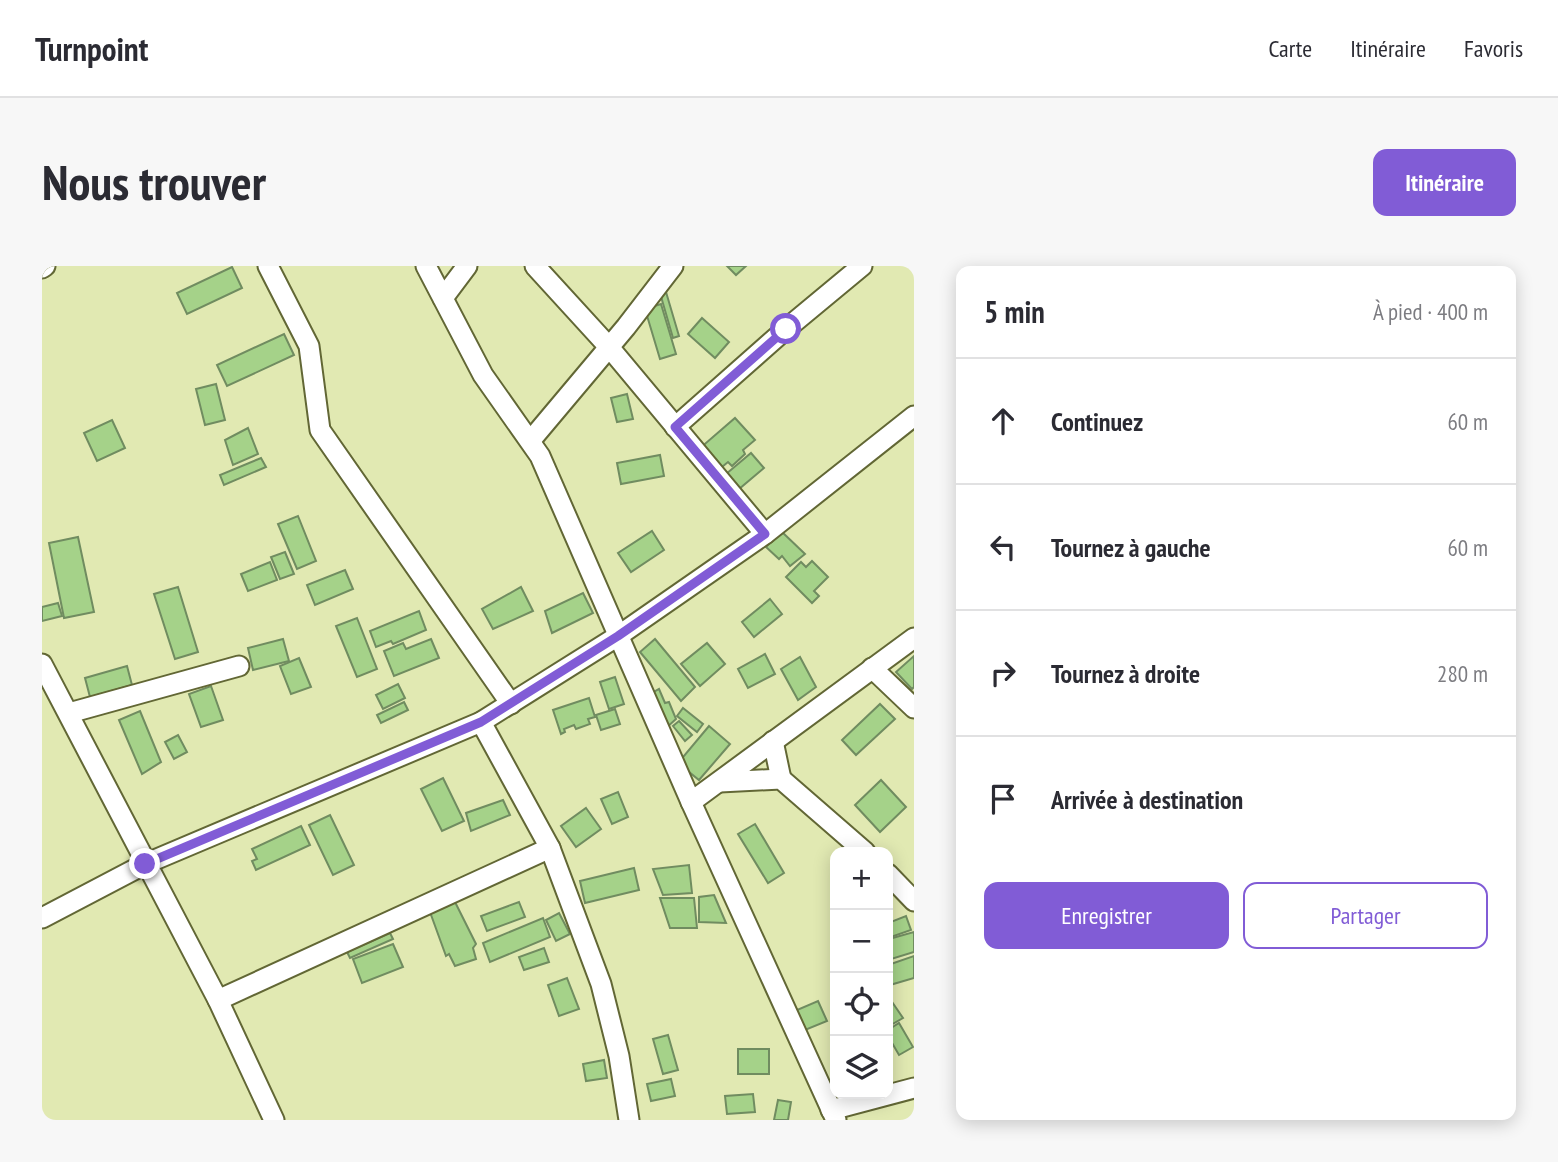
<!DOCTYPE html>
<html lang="fr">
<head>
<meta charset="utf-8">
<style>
  body { margin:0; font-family:"PT Sans Narrow",sans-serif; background:#f7f7f7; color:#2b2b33 }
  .controls { position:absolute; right:21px; bottom:21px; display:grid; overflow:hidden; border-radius:14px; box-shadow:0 4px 18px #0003 }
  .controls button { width:63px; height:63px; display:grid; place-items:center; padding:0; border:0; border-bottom:2px solid #e1e1e2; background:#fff; color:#2b2b33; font:35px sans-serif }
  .stop { position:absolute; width:21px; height:21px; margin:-16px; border:5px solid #815cd6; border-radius:50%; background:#fff }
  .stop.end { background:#815cd6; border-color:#fff; box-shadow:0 2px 7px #0008 }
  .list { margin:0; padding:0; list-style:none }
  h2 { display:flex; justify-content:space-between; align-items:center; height:91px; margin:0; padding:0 28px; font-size:30px }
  h2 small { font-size:23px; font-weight:400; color:#7c7c81 }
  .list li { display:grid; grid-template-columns:46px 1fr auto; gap:21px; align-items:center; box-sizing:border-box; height:126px; padding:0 28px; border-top:2px solid #e1e1e2 }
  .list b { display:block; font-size:26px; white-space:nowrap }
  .list em { font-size:23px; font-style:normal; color:#7c7c81 }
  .actions { display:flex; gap:14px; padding:21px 28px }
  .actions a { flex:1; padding:16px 0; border:2px solid #815cd6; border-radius:14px; text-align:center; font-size:24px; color:#815cd6 }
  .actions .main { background:#815cd6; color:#fff }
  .icon { flex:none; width:38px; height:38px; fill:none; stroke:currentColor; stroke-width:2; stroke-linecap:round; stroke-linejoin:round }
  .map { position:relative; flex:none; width:872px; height:854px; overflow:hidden; border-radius:14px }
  header { display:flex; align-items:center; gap:42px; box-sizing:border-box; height:98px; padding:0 35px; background:#fff; border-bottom:2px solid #e1e1e2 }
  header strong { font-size:33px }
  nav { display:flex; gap:38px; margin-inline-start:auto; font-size:24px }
  .intro { display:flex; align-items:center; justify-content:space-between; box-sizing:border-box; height:168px; padding:0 42px }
  h1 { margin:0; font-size:49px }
  .button { padding:18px 32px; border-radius:14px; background:#815cd6; color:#fff; font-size:24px; font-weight:700 }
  main { display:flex; gap:42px; padding:0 42px }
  aside { flex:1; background:#fff; border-radius:14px; box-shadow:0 4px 18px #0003 }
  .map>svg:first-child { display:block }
</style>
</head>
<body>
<header>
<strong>Turnpoint</strong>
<nav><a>Carte</a><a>Itinéraire</a><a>Favoris</a></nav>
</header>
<div class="intro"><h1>Nous trouver</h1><a class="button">Itinéraire</a></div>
<main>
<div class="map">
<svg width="872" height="854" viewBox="0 0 872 854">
  <rect width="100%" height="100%" fill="#e1e9b2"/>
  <!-- building -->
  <g fill="#a5d289" stroke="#708c60" stroke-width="2">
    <polygon points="685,0 704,0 694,9"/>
    <polygon points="190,1 200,22 145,48 135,27"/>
    <polygon points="624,26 637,70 631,72 618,27"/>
    <polygon points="619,38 634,88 618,93 603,43"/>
    <polygon points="660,52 687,76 673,92 646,68"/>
    <polygon points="242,68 252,89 185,120 175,99"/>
    <polygon points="174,118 183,154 163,159 154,123"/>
    <polygon points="585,128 591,153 575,156 569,132"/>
    <polygon points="693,152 713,174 701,184 703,188 690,200 686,196 675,205 657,183"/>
    <polygon points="70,154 83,182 55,195 42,167"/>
    <polygon points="206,162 216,188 191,199 183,174"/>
    <polygon points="709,187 722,202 697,223 684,208"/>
    <polygon points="618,189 622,210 579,218 575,197"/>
    <polygon points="219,192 224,201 182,219 178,209"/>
    <polygon points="256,250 274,295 255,303 236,258"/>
    <polygon points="610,265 622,284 589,306 576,287"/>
    <polygon points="739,265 763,288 748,300 740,290 737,293 724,281"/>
    <polygon points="36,271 52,346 22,352 7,277"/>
    <polygon points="243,286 252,308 238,313 229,291"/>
    <polygon points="770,295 786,311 772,325 777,330 770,337 744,311 759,296 764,301"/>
    <polygon points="228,296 235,314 206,325 199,308"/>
    <polygon points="303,304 311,323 273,339 265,319"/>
    <polygon points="136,321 156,386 133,393 112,328"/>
    <polygon points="479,321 491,345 451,363 440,343"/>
    <polygon points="541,327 551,347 510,367 503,345"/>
    <polygon points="728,333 740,348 712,371 700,356"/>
    <polygon points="16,337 20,350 0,355 0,341"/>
    <polygon points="377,345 384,364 351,378 349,375 334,381 328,365"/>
    <polygon points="315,352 335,403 315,411 294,360"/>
    <polygon points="241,373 247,395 211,404 206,382"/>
    <polygon points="389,373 397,392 352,410 342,385 361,377 364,383"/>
    <polygon points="613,373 653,421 639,435 598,386"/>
    <polygon points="665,377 683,398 658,420 639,398"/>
    <polygon points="723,388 733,408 706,422 696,403"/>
    <polygon points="872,390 872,421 870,423 854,406"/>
    <polygon points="758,391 774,421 756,434 739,403"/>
    <polygon points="257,392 269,421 249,428 238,400"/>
    <polygon points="85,400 90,419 48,431 43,412"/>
    <polygon points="573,411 582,438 567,443 558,416"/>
    <polygon points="356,418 363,432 341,443 334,429"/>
    <polygon points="169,420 181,454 159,461 147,428"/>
    <polygon points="617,423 623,437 627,436 634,453 623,463 610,427"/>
    <polygon points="547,432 553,451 546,453 548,458 534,463 532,459 522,463 523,466 519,468 511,444"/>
    <polygon points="362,436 366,444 339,457 335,449"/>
    <polygon points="838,438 853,453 814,489 800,474"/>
    <polygon points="641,442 661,458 655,466 635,450"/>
    <polygon points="573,443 578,458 559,464 554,449"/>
    <polygon points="98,445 119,496 100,508 77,454"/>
    <polygon points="637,455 650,469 643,475 631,460"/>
    <polygon points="667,460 688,478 657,514 636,497"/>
    <polygon points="136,469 145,486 132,493 123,476"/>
    <polygon points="401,512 422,555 400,565 379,523"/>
    <polygon points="839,514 864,541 838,566 813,539"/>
    <polygon points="576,526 586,551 570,558 559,533"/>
    <polygon points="461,534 468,549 429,565 424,547"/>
    <polygon points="544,542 559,563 534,581 519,560"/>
    <polygon points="288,549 312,599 291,609 267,559"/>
    <polygon points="713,558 742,607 726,617 696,568"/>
    <polygon points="259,560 268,579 214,604 210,595 215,593 210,583"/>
    <polygon points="647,599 650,627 621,629 611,603"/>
    <polygon points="592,602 597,624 543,637 538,615"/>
    <polygon points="672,629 684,657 657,656 657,631"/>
    <polygon points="618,632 652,632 655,662 628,662"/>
    <polygon points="412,634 434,678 431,682 434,693 413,700 407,688 404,690 388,646"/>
    <polygon points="477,636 483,651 445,665 439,650"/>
    <polygon points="517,647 528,668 514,675 504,654"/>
    <polygon points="864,650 869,664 849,671 846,657"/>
    <polygon points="501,652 508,671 448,696 441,677"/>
    <polygon points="872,666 872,686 846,694 846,680 849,679 847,673"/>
    <polygon points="348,667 351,673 308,692 305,686"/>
    <polygon points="351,678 361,701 320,717 311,693"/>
    <polygon points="502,682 507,696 482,704 477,691"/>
    <polygon points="872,690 872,712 848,719 846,715 846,699"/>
    <polygon points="525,712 537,743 517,750 506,719"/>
    <polygon points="846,730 861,752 847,760 846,757"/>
    <polygon points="776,735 785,755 763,764 755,744"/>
    <polygon points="857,757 871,781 857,789 846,770 846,764"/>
    <polygon points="626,769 636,804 621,808 611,773"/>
    <rect x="696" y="783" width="31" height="25"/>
    <polygon points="562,794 565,812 544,815 541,798"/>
    <polygon points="629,813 633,830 609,835 605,818"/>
    <polygon points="711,828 713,846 685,848 683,830"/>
    <polygon points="736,834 749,836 746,854 732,854"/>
  </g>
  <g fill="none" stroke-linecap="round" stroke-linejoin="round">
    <defs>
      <g id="minor">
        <polyline points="226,0 267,80 278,164 469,438"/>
        <polyline points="384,0 441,109 498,190 649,536 794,854"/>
        <polyline points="493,0 567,81 723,268"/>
        <polyline points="0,2 3,0"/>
        <polyline points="401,32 425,0"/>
        <polyline points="633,161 744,63 820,0"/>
        <polyline points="489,174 584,61 631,0"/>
        <polyline points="0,398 176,734 232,854"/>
        <polyline points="830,402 872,442"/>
        <polyline points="27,447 197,400"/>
        <polyline points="731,475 739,513"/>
        <polyline points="678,516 739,513 823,586"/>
        <polyline points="649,536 872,372"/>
        <polyline points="508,582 559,718 577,790 587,854"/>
        <polyline points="846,608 872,635"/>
        <polyline points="0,652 103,598 439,456 576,370 723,268 872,150"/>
        <polyline points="176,734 508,582 439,456"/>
        <polyline points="789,844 872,822"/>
      </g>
    </defs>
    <!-- minor casing -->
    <use href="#minor" stroke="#626735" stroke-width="23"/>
    <!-- minor -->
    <use href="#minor" stroke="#fff" stroke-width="19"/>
  </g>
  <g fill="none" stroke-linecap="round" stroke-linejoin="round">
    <!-- route -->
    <polyline stroke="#815cd6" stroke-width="9" points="103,598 439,456 576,370 723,268 633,161 744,63"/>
  </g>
</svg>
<div class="controls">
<button>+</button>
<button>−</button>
<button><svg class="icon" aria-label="locate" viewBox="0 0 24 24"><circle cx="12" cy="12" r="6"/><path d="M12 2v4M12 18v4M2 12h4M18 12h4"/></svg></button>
<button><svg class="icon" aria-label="layers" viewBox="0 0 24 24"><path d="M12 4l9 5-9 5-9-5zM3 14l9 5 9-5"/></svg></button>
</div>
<div class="stop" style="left:744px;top:63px"></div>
<div class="stop end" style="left:103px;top:598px"></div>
</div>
<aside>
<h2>5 min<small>À pied · 400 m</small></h2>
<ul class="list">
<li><svg class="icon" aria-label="ahead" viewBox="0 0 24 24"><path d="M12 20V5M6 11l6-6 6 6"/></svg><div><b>Continuez</b></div><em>60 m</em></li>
<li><svg class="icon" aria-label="left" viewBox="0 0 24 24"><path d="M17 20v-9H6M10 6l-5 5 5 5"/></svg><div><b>Tournez à gauche</b></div><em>60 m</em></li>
<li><svg class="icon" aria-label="right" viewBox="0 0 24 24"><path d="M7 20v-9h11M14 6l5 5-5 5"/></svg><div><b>Tournez à droite</b></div><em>280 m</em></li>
<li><svg class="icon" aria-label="arrive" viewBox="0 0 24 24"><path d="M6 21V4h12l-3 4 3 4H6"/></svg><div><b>Arrivée à destination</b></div></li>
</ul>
<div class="actions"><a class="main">Enregistrer</a><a>Partager</a></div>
</aside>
</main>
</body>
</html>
